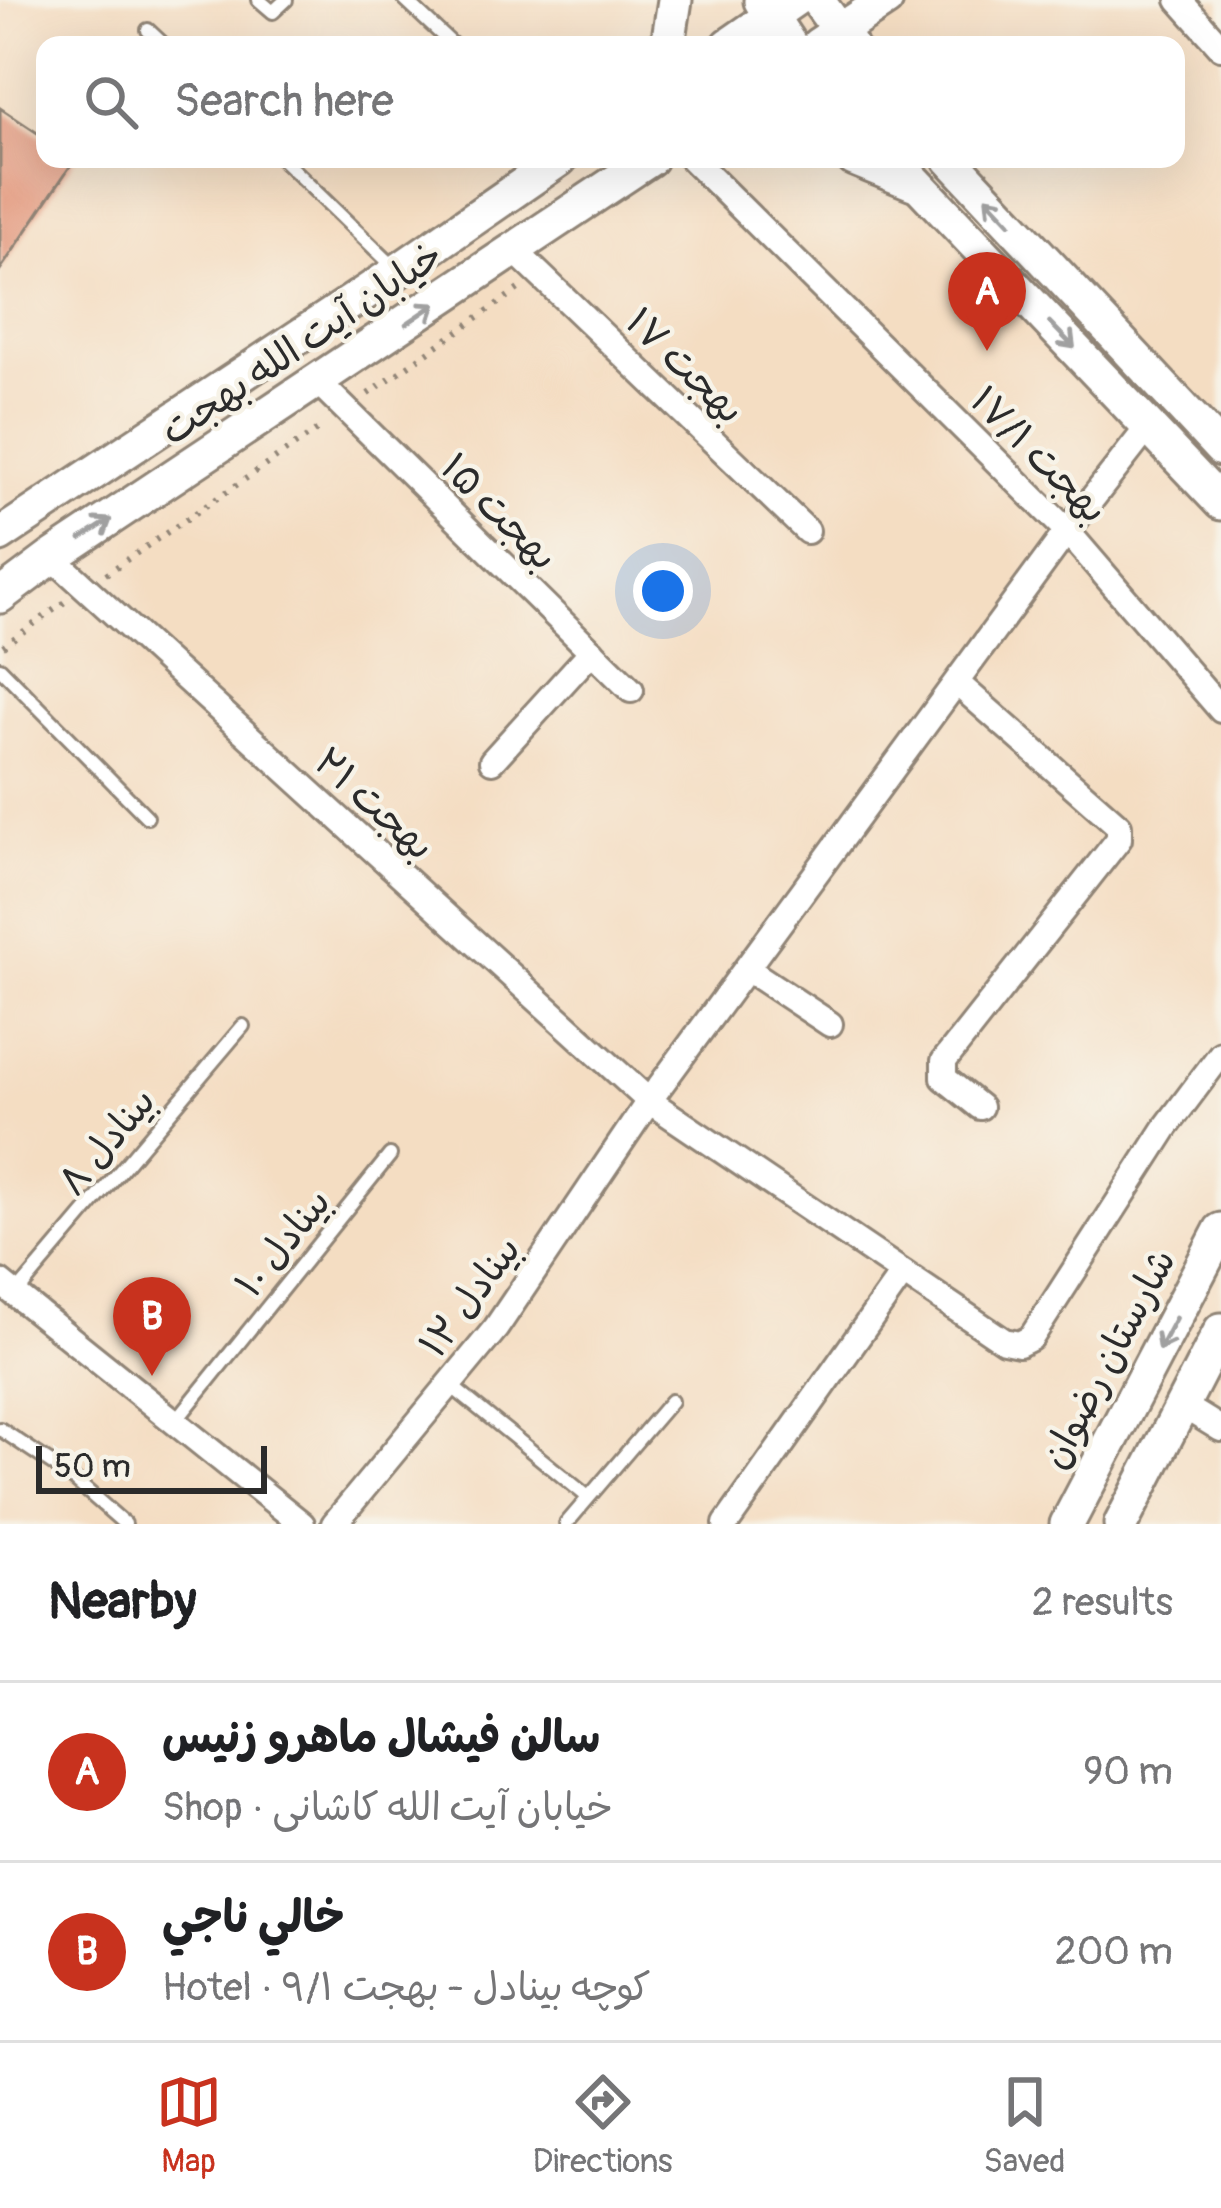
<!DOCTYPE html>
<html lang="en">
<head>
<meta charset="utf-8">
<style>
  body { margin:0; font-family:Pangolin,"Playpen Sans Arabic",sans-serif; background:#f6f6f6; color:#202124 }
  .scale { position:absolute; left:36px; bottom:30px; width:231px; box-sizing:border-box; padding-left:12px; border:6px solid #2b2b2b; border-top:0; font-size:33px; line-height:42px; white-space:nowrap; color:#2b2b2b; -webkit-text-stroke:9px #f7f3e8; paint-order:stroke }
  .you { position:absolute; left:663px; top:591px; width:42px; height:42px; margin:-30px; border:9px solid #fff; border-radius:50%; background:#1a73e8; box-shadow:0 0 0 18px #1a73e833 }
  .badge { display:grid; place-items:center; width:78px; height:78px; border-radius:50%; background:#c8321e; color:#fff; font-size:39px; font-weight:700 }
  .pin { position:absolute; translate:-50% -99px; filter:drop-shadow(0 3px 6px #0008) }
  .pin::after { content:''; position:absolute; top:63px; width:42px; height:36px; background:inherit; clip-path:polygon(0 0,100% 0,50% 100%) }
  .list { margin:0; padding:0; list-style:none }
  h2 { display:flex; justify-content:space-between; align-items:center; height:156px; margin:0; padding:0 48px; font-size:51px }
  h2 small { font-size:39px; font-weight:400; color:#757577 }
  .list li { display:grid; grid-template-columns:78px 1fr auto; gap:36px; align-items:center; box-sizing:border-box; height:180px; padding:0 48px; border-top:3px solid #e0e0e0 }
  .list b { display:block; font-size:45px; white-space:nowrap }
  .list p { margin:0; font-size:39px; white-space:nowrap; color:#757577 }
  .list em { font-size:39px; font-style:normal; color:#757577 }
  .icon { flex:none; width:66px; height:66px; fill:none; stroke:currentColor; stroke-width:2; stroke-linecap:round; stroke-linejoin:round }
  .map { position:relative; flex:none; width:1221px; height:1524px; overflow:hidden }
  .search { position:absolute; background:#fff; box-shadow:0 12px 48px #0002; left:36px; right:36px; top:36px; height:132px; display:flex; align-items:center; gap:30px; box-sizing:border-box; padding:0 42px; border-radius:24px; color:#757577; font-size:45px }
  .sheet { height:516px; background:#fff }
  nav { display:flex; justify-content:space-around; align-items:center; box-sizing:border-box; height:168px; border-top:3px solid #e0e0e0; background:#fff; font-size:33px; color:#757577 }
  nav a { display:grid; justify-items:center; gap:6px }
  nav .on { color:#c8321e }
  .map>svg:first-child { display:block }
</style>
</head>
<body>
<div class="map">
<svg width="1221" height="1524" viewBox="0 0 1221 1524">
  <rect width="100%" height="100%" fill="#f7f3e8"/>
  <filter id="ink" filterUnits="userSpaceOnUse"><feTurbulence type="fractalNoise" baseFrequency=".00833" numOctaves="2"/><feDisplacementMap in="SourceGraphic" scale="24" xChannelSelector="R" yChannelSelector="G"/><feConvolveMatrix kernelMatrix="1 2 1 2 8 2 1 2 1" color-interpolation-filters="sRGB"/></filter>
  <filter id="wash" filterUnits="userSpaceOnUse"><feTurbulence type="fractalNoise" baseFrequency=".004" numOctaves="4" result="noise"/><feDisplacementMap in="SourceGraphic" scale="48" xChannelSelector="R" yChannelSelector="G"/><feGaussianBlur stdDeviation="2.7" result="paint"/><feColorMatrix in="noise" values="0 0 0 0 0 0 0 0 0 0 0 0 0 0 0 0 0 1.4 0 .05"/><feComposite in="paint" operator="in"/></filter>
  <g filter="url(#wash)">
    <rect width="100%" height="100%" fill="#f4ddc2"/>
    <g id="blocks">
      <!-- building -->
      <polygon fill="#e29479" points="0,108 45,138 45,159 75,159 0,270"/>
    </g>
  </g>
  <g filter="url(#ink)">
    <use href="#blocks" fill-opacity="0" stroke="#908476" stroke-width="3"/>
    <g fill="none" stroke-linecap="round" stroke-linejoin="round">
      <defs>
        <g id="lane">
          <polyline points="259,0 273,12 286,0"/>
          <polyline points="405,0 453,45"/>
          <polyline points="148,30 164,45"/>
          <polyline points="282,159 398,271"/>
          <polyline points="0,668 147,817"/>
          <polyline points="16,1294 243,1026"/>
          <polyline points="450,1385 588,1497"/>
          <polyline points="175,1422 390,1155"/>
          <polyline points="0,1429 69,1475 125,1524"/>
          <polyline points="566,1524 671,1401"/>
        </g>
        <g id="street">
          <polyline points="1179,0 1221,47"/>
          <polyline points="692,159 1067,531 1221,710"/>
          <polyline points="515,251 807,531"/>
          <polyline points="319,383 631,690"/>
          <polyline points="52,557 649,1101 1004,1341 1019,1344 1031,1338 1167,1126 1221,1054"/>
          <polyline points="957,683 1119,826 1119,839 944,1061 944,1078 980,1107"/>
          <polyline points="492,761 592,651"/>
          <polyline points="747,969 830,1024"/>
          <polyline points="0,1282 302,1524"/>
          <polyline points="1182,1405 1221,1429"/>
          <polyline points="334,1524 496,1328 649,1101 1067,531 1149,426"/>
          <polyline points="726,1524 903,1273"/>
        </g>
        <g id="secondary">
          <polyline points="817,0 850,45"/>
          <polyline points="761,1 790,45"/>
          <polyline points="668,45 675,0"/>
          <polyline points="729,45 794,0"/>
          <polyline points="818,45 886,0"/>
          <polyline points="854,159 913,183"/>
          <polyline points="894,159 1221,503"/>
          <polyline points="950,159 1221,449"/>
          <polyline points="0,535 398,271 560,159"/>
          <polyline points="0,596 52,557 650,159"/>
          <polyline points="1067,1524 1221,1230"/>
          <polyline points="1121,1524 1221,1330"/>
        </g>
      </defs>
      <!-- lane casing -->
      <use href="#lane" stroke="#908476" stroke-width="18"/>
      <!-- street casing -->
      <use href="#street" stroke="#908476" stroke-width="30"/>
      <!-- secondary casing -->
      <use href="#secondary" stroke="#908476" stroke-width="39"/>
      <!-- path -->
      <g stroke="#908476" stroke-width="6" stroke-dasharray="3 9" stroke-linecap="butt">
        <polyline points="368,394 520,288"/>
        <polyline points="106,574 323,426"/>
        <polyline points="3,646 65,602"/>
      </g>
      <!-- lane -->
      <use href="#lane" stroke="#fff" stroke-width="12"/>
      <!-- street -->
      <use href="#street" stroke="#fff" stroke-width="24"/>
      <!-- secondary -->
      <use href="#secondary" stroke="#fff" stroke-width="33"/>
    </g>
    <!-- one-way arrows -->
    <defs><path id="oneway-shaft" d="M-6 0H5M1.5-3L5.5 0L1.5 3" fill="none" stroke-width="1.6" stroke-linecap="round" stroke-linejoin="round" transform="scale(3)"/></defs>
    <g stroke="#a0a0a0">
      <use href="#oneway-shaft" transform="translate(998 210) rotate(-133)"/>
      <use href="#oneway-shaft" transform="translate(421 314) rotate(-34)"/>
      <use href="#oneway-shaft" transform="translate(1062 335) rotate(46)"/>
      <use href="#oneway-shaft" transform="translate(96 529) rotate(-33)"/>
      <use href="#oneway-shaft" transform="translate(1167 1334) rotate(118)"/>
    </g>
  </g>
  <g text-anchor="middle" stroke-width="9" stroke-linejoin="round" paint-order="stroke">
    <!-- street labels -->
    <g font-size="39" fill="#2b2b2b" stroke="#f7f3e8">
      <text transform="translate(301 342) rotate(-34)" y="14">خیابان آیت الله بهجت</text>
      <text transform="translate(686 365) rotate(44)" y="14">بهجت ۱۷</text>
      <text transform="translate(1040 454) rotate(45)" y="14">بهجت ۱۷/۱</text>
      <text transform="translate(500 511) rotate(45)" y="14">بهجت ۱۵</text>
      <text transform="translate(375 803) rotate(42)" y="14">بهجت ۲۱</text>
      <text transform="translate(106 1141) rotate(-50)" y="14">بینادل ۸</text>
      <text transform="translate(282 1242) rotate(-51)" y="14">بینادل ۱۰</text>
      <text transform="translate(469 1296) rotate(-53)" y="14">بینادل ۱۲</text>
      <text transform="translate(1107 1358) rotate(-62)" y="14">شارستان رضوان</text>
    </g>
  </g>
</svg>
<div class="scale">50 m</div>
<div class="you"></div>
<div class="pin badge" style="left:987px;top:351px">A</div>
<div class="pin badge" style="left:152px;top:1376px">B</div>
<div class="search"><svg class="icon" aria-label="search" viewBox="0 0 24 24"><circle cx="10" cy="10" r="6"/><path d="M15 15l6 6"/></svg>Search here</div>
</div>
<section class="sheet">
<h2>Nearby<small>2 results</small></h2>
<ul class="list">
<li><span class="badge">A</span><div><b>سالن فیشال ماهرو زنیس</b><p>Shop · خیابان آیت الله کاشانی</p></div><em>90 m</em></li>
<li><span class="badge">B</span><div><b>خالي ناجي</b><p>Hotel · کوچه بینادل - بهجت ۹/۱</p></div><em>200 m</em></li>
</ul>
</section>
<nav>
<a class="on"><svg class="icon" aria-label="map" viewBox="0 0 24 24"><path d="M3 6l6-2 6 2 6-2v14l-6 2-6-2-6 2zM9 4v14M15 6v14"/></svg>Map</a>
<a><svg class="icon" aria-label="directions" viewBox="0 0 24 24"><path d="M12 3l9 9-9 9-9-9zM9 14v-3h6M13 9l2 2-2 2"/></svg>Directions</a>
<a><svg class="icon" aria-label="saved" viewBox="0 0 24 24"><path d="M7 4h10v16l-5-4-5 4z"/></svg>Saved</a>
</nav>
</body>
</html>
